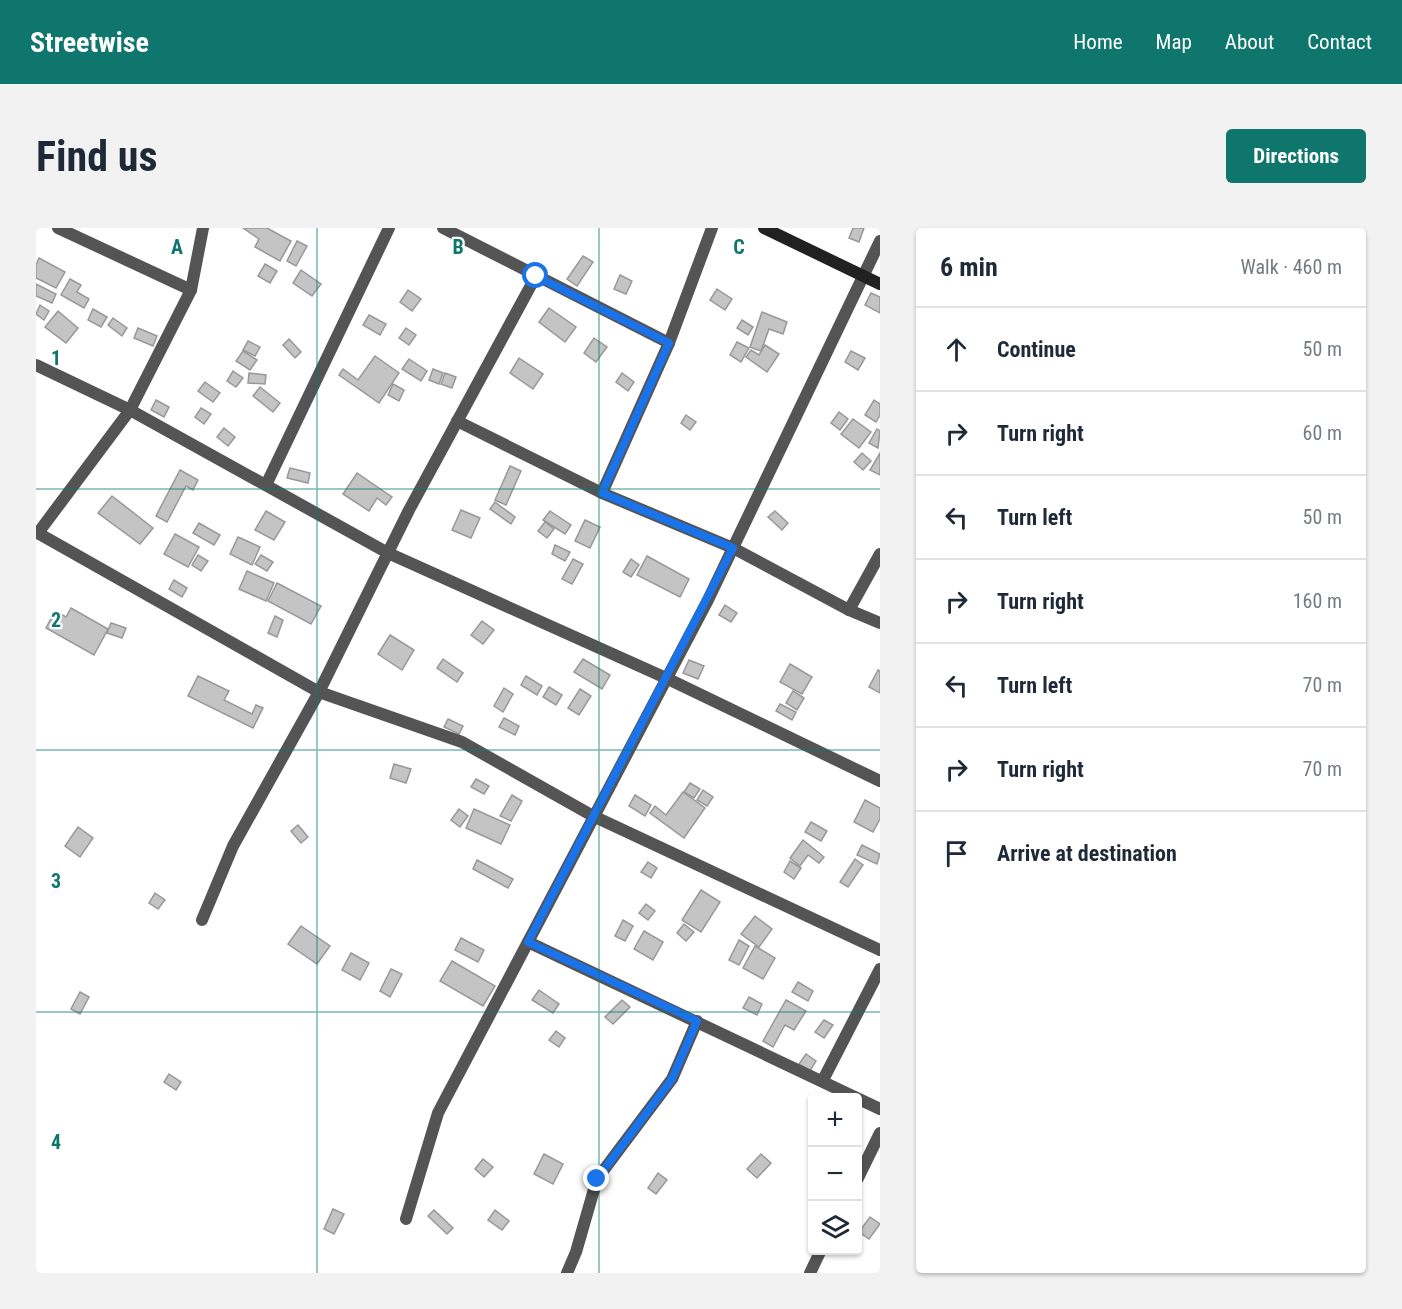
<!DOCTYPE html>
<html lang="en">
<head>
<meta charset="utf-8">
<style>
  body { margin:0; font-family:"Roboto Condensed",sans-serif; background:#f2f2f3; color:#1f2937 }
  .controls { position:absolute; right:18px; bottom:18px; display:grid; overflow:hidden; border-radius:6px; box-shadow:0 2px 4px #0004 }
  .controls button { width:54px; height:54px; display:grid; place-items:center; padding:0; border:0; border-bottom:2px solid #e0e1e3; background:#fff; color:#1f2937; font:30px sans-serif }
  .stop { position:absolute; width:18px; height:18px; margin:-14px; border:4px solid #1a73e8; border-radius:50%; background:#fff }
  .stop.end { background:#1a73e8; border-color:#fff; box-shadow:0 2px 6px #0008 }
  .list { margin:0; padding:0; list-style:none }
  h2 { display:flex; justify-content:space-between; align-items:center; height:78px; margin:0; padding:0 24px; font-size:26px }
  h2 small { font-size:20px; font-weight:400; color:#747a83 }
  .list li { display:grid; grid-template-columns:39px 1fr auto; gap:18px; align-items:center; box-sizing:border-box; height:84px; padding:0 24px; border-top:2px solid #e0e1e3 }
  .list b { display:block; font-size:22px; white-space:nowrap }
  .list em { font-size:20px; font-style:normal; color:#747a83 }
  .icon { flex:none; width:33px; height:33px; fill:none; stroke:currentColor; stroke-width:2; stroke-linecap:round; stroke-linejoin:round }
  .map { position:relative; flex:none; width:844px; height:1045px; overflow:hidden; border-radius:6px }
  header { display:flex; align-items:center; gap:36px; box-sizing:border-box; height:84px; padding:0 30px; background:#0f766e; color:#fff }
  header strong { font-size:28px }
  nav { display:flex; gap:33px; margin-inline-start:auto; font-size:21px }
  .intro { display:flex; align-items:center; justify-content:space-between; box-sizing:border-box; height:144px; padding:0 36px }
  h1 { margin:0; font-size:42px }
  .button { padding:15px 27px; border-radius:6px; background:#0f766e; color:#fff; font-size:21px; font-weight:700 }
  main { display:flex; gap:36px; padding:0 36px }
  aside { flex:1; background:#fff; border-radius:6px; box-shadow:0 2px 4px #0004 }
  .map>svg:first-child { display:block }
</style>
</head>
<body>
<header>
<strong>Streetwise</strong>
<nav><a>Home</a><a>Map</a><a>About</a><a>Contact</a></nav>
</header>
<div class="intro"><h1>Find us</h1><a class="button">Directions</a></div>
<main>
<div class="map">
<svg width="844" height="1045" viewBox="0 0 844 1045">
  <rect width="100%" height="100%" fill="#fff"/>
  <!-- building -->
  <g fill="#c4c4c4" stroke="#989898" stroke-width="1.5">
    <polygon points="207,0 231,0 255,13 244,33 219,19 223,11"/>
    <polygon points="817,0 828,0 823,14 813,10"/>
    <polygon points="261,13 271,18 260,38 251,33"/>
    <polygon points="547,28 557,34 541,58 531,51"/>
    <polygon points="3,30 29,44 20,60 0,50 0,37"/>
    <polygon points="229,36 241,43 234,55 222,48"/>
    <polygon points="265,42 285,56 276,68 257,55"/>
    <polygon points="584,47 596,53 590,66 578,61"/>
    <polygon points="34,51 45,57 41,64 53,71 48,80 25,67"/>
    <polygon points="0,56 20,66 16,75 0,68"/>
    <polygon points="681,61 696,71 689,82 674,72"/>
    <polygon points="372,62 385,71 376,83 364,74"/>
    <polygon points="835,65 844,69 844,85 829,77"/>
    <polygon points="4,77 13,83 8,92 0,86"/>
    <polygon points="513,80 540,99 529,114 503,94"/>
    <polygon points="57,81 71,89 65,99 52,92"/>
    <polygon points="22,83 42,100 30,115 9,99"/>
    <polygon points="726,84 751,94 747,106 733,101 725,123 714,119"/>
    <polygon points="333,87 350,96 344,107 327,97"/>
    <polygon points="77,90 91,100 86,108 72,97"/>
    <polygon points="706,92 717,99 712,107 701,100"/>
    <polygon points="102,100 121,108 117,118 98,110"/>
    <polygon points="370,100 380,107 373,117 363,110"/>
    <polygon points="558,110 571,119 560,134 548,125"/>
    <polygon points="253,111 265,124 259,130 247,117"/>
    <polygon points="212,113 224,119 219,128 207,122"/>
    <polygon points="701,114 713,120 705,134 694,127"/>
    <polygon points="729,117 743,126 731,144 710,129 715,122 723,127"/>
    <polygon points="207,123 221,132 214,142 200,133"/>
    <polygon points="815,123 829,130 822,142 809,134"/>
    <polygon points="339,128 363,145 343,175 303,147 307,141 322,152"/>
    <polygon points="483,130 507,146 497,161 474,145"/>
    <polygon points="373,131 391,143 385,153 366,141"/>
    <polygon points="397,141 407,145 403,156 393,152"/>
    <polygon points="197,143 207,150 200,159 191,153"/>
    <polygon points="213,145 230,147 229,156 212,155"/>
    <polygon points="409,145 420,149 416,160 405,156"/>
    <polygon points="586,145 598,154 592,163 580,154"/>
    <polygon points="169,154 184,165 177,174 162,163"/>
    <polygon points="357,156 368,162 363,173 352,167"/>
    <polygon points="224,159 244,175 237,184 217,168"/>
    <polygon points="120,172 133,179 128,189 115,182"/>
    <polygon points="838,172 844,176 844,187 840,194 829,187"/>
    <polygon points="165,180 175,186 168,196 159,189"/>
    <polygon points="803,184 812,191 804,202 795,195"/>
    <polygon points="650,187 660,194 654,202 645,195"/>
    <polygon points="817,191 835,204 823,220 805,206"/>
    <polygon points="188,200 199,209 192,218 181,209"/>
    <polygon points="841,201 844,203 842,220 833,215"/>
    <polygon points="826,225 835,233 827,242 818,234"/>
    <polygon points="844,225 844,247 834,242"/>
    <polygon points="474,238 485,243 470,277 459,272"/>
    <polygon points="254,240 274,245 272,255 251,250"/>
    <polygon points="144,242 162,252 157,262 150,258 131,294 120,288"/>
    <polygon points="321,245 356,269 350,277 341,270 333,283 307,266"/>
    <polygon points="76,268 117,300 104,316 62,285"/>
    <polygon points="459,274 479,289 475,296 454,281"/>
    <polygon points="425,282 444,290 435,310 416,302"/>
    <polygon points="230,283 249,294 238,312 219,302"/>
    <polygon points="514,283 535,297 529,306 507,292"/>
    <polygon points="739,283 752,295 746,302 732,289"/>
    <polygon points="549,292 564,299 554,320 539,313"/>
    <polygon points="509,294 518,301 511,310 502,303"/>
    <polygon points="163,295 184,307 178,317 157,305"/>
    <polygon points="139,306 163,319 152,339 128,326"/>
    <polygon points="202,309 224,319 216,337 194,326"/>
    <polygon points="519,317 534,324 529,333 516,326"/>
    <polygon points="162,327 172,333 165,343 156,337"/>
    <polygon points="225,327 237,334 231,343 219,336"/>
    <polygon points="611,328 653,351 644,369 601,347"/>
    <polygon points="537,331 547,336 536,356 526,351"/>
    <polygon points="595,331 603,337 595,349 587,344"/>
    <polygon points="211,343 238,355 230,373 203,361"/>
    <polygon points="138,352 151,360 146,369 133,361"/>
    <polygon points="241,355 285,378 275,396 232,373"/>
    <polygon points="689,377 701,385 695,394 683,387"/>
    <polygon points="35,380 72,401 58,427 10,400 19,383 30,389"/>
    <polygon points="239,388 247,392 241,409 232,405"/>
    <polygon points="446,393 458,402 447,416 435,407"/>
    <polygon points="75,395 90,400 86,410 71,405"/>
    <polygon points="354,407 378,422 366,442 342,426"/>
    <polygon points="407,431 427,445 421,454 401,440"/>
    <polygon points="547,431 574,447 566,461 538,444"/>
    <polygon points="653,432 668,438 662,451 647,445"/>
    <polygon points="754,436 776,449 766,466 744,454"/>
    <polygon points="842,442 844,443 844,465 833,459"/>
    <polygon points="162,448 193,463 188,472 216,486 220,477 227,480 217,500 152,468"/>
    <polygon points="490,448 506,458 501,467 485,457"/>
    <polygon points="513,459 526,467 520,477 507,469"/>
    <polygon points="468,460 477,466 467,484 458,478"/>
    <polygon points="544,461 555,468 543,487 532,480"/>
    <polygon points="757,463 768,470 761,482 750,475"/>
    <polygon points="744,476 760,484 756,492 740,483"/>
    <polygon points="468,490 483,498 479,507 463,499"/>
    <polygon points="412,491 427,498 423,506 408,499"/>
    <polygon points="358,536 375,541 370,555 354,550"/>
    <polygon points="440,551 453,558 448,566 435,559"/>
    <polygon points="654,555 664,561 658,570 648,564"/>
    <polygon points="667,562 677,569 671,578 661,572"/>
    <polygon points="647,564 669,580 648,610 614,585 619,578 630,587"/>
    <polygon points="476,567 486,573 475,593 464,588"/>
    <polygon points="599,567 615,577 609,588 593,578"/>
    <polygon points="829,572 844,580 844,591 837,604 818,594"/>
    <polygon points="423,581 432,588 424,599 415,592"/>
    <polygon points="438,581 474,597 465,616 430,600"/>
    <polygon points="775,594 791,603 785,613 769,604"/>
    <polygon points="262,597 272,609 265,615 255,603"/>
    <polygon points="42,599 57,610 44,629 29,618"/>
    <polygon points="767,612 788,629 783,635 772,627 764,638 754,630"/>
    <polygon points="826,617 844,626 841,636 821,627"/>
    <polygon points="819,631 827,637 812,659 804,654"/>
    <polygon points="441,632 477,651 472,660 437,641"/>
    <polygon points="754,633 765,640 758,651 748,644"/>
    <polygon points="612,634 621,640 615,650 605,644"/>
    <polygon points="665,662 684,674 665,704 646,692"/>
    <polygon points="119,665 129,672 122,681 113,675"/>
    <polygon points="610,676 619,683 612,692 603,685"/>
    <polygon points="719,688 736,701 723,719 705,706"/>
    <polygon points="587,692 597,698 589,713 579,708"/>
    <polygon points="648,696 658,704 650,713 641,705"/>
    <polygon points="265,698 294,718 281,736 252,716"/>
    <polygon points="608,703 627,714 617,732 598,721"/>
    <polygon points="425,710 448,722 442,734 419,722"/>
    <polygon points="703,712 713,718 703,737 693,732"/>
    <polygon points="719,718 739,730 727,751 707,740"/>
    <polygon points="315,725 333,735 324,752 306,742"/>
    <polygon points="416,733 459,758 447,778 404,753"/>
    <polygon points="355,741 366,746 354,769 344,763"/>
    <polygon points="762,754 777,763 772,773 756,764"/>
    <polygon points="503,762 523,776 517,785 496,772"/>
    <polygon points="44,764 53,769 44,786 35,781"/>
    <polygon points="713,769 726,776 721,787 707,780"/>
    <polygon points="586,772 594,779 577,796 569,789"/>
    <polygon points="750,772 770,783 758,802 749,797 737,819 727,813"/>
    <polygon points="788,792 797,797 788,810 779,804"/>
    <polygon points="520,803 529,810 523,819 513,812"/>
    <polygon points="770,826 780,833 774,843 763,836"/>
    <polygon points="133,846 145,854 140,862 128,854"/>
    <polygon points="508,926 527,936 517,956 498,946"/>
    <polygon points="725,926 735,935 721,950 711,941"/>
    <polygon points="447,931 457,939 448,949 439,941"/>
    <polygon points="622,945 631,952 620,966 612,960"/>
    <polygon points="297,981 308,986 298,1006 288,1001"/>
    <polygon points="398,982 417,1000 411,1006 392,988"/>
    <polygon points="459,982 473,993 466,1002 452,992"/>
    <polygon points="834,989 844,996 833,1011 823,1004"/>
  </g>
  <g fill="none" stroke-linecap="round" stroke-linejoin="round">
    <!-- street -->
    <g stroke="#545454" stroke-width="12">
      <polyline points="22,0 155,62"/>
      <polyline points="407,0 633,115"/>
      <polyline points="0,137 94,182 352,325 630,450 844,553"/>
      <polyline points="421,193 566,265 697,320 813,382 844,395"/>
      <polyline points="230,257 353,0"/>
      <polyline points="566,265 633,115 676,0"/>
      <polyline points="0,304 283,464 426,514 557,588 844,722"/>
      <polyline points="2,305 94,182 155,62 167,0"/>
      <polyline points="813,382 844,326"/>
      <polyline points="166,692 197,618 283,464 373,282 500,48"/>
      <polyline points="492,714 844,881"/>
      <polyline points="787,852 844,741"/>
      <polyline points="822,950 844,905"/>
      <polyline points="370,991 402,885 672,372 844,13"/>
      <polyline points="531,1045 540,1024 561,951 636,851 661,793"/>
      <polyline points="774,1045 785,1022"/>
    </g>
    <!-- secondary -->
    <polyline stroke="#212121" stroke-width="12" points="728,0 844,56"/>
  </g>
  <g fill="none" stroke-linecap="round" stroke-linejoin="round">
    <!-- route -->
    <polyline stroke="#1a73e8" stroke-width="8" points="500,48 633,115 566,265 697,320 492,714 661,793 636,851 561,951"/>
  </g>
  <!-- grid -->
  <path fill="none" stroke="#0f766e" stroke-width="1.5" stroke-opacity="0.55" d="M281,0v1045M563,0v1045M0,261h844M0,522h844M0,784h844"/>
  <g font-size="20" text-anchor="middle" font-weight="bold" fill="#0f766e" stroke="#fff" stroke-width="4.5" stroke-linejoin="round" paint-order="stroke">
    <text x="141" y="26">A</text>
    <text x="422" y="26">B</text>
    <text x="703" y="26">C</text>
    <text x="20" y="137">1</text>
    <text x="20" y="399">2</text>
    <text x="20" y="660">3</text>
    <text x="20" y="921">4</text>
  </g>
</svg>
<div class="controls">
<button>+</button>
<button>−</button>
<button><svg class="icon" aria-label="layers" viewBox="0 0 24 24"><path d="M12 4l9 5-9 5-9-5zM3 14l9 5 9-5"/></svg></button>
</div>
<div class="stop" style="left:500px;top:48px"></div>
<div class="stop end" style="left:561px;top:951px"></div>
</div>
<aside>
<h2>6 min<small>Walk · 460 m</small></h2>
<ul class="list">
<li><svg class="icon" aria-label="ahead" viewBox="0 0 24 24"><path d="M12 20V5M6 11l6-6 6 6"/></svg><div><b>Continue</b></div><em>50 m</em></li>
<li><svg class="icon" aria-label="right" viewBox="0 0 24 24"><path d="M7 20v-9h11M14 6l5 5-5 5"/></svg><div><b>Turn right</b></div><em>60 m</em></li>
<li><svg class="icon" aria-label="left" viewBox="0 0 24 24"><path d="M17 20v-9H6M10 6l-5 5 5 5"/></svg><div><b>Turn left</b></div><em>50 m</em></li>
<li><svg class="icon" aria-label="right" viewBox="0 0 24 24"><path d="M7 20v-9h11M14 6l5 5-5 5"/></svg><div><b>Turn right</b></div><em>160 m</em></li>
<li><svg class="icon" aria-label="left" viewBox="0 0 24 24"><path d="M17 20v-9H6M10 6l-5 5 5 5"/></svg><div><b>Turn left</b></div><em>70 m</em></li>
<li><svg class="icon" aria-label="right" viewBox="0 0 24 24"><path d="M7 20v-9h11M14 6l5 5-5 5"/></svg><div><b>Turn right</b></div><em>70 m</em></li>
<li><svg class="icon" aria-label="arrive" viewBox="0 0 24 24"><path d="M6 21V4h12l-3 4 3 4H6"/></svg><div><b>Arrive at destination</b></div></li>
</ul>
</aside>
</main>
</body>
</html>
